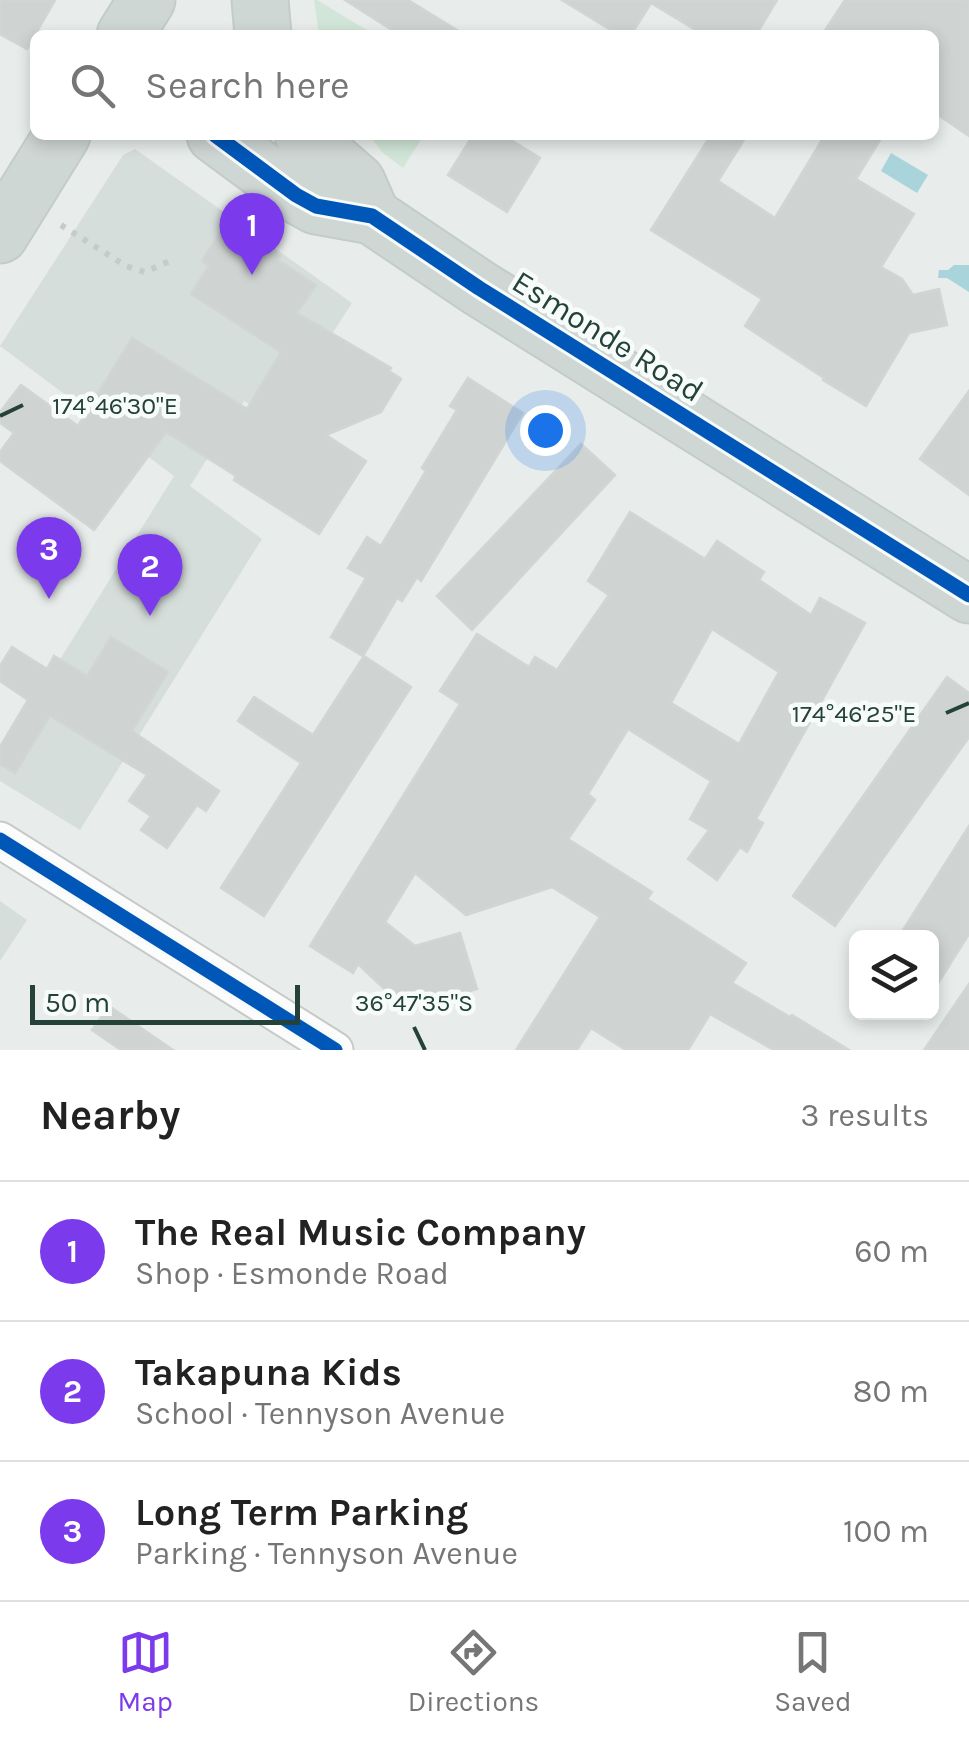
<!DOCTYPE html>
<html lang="en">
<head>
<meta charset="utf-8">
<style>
  body { margin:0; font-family:Karla,sans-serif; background:#f2f2f2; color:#222 }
  .controls { position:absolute; right:30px; bottom:30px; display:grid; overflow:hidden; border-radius:15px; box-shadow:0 5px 15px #0003 }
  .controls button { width:90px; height:90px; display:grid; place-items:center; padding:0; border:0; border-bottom:2px solid #e0e0e0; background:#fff; color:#222; font:50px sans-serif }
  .scale { position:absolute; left:30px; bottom:25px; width:270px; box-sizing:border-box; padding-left:10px; border:5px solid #24423a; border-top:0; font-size:28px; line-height:35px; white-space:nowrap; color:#24423a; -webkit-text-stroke:8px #f7fbf9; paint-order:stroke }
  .you { position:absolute; left:545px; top:430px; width:35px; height:35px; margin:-25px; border:8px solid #fff; border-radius:50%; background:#1a73e8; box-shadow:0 0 0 15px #1a73e833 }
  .badge { display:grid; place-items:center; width:65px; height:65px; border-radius:50%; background:#7c3aed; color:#fff; font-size:32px; font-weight:700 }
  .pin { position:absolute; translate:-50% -82px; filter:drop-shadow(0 2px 5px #0008) }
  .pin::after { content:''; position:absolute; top:52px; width:35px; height:30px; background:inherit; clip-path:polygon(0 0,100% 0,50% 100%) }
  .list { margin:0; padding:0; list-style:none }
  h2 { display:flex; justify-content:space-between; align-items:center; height:130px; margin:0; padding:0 40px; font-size:42px }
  h2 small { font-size:32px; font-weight:400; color:#767676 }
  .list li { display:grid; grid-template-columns:65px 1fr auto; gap:30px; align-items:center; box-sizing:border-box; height:140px; padding:0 40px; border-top:2px solid #e0e0e0 }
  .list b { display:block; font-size:38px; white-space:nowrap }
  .list p { margin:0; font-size:32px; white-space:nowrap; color:#767676 }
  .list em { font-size:32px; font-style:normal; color:#767676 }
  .icon { flex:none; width:55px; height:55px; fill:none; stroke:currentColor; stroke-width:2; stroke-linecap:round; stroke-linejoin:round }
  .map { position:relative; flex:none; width:969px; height:1050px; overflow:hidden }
  .search { position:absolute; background:#fff; box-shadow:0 5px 15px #0003; left:30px; right:30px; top:30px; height:110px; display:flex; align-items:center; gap:25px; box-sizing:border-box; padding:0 35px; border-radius:15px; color:#767676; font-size:38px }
  .sheet { height:550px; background:#fff }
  nav { display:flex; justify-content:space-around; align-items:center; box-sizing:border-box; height:140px; border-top:2px solid #e0e0e0; background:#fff; font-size:28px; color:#767676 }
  nav a { display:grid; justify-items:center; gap:5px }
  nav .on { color:#7c3aed }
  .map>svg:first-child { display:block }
</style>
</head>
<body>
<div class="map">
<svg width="969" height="1050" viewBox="0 0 969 1050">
  <rect width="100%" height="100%" fill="#e8edeb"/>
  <!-- built -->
  <g fill="#d6dedb">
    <polygon points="135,149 352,303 276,421 244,401 190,486 262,539 80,830 0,781 0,756 174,476 0,346 123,155"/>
    <polygon points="0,901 27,920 0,961"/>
  </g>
  <!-- green -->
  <g fill="#d1e6d8">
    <polygon points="314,0 317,0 375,35 319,35"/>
    <polygon points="369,135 424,135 403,168 383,153"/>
  </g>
  <!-- water -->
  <g fill="#a9d4db">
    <polygon points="891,153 928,175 917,193 881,171"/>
    <polygon points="954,265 969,265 969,292 947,278 938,278 939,270 948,270"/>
  </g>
  <!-- building -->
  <g fill="#cfd4d2" stroke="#d1d6d4" stroke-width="2.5" fill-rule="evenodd">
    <polygon points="0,0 55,0 27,49 0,34"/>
    <polygon points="345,0 408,0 465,35 400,35"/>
    <polygon points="562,0 777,0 756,35 704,35 651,3 631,35 619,35"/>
    <polygon points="845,0 969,0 969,136 934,112 934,35 822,35"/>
    <polygon points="473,135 503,135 540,158 507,212 448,175"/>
    <polygon points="711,135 747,135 718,181 775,218 825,135 883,135 856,179 914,214 881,267 902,279 913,295 939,289 947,325 909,333 866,406 823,380 824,378 745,326 762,299 651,230"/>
    <polygon points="223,228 235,236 237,233 254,244 256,241 280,256 278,260 316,285 297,313 391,368 389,371 401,379 381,412 326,435 366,461 319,534 234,480 236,476 166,432 94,530 0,461 0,452 14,433 0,423 0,412 21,385 78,426 132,338 247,409 281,352 191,294 209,266 202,261"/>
    <polygon points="468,378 523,413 421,581 417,577 402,601 397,598 363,656 331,637 366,578 348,568 367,537 381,546 426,471 422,468 457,410 450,406"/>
    <polygon points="969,391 969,495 920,459"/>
    <polygon points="581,444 615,475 472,630 437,596"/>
    <path d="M630,512l75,47 12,-18 47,31 -5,8 52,35 9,-17 45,25 -109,196 7,4 -16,29 -7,-5 -23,33 -29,-21 21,-29 -19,-11 21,-38 -83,-52 -40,65 7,6 -27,39 84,53 -5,7 99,64 -14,20 58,34 2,-2 57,35h-75l-64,-36 -22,36h-62l-35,-22 -14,22h-61l84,-133 -48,-30 -86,28 -51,-42 -30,49 30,24 45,-13 17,56 -70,21 -49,-46 -5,9 -43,-27 150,-242 -20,-13 37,-57 52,33 6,-10 22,13 52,-75 -21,-14zM712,629l67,43 -40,72 -68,-41z"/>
    <polygon points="111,637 168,672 132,731 219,791 206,811 197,805 167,848 141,830 151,816 129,801 147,775 50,716 15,773 0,764 0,747 28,700 0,681 0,666 12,647 47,669 54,656 87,676"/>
    <polygon points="364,656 411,687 264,916 221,888 301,763 238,721 254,697 313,735"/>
    <polygon points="947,677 969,693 969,737 835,926 793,896"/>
    <polygon points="969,826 969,934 932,993 932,938 898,938"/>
    <polygon points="969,984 969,1050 924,1050"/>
    <polygon points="109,1006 173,1050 121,1050 92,1030"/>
  </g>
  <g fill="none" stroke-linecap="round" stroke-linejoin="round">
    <defs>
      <polyline id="street" points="0,840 335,1050"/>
      <g id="primary">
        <polyline points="260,0 263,35"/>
        <polyline points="125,35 147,0"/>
        <polyline points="215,135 296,195 316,206 372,216 479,288 969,595"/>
        <polyline points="303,135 357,182 372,216"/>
        <polyline points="0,235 62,135"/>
      </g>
    </defs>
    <!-- street casing -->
    <use href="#street" stroke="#c5cac8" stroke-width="39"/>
    <!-- primary casing -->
    <use href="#primary" stroke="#c3ccc9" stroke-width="59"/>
    <!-- path -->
    <polyline stroke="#c3ccca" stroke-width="6" stroke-dasharray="5 8" stroke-linecap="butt" points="61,225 126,266 145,272 172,260"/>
    <!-- street -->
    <use href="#street" stroke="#fcfcfc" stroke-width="35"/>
    <!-- primary -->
    <use href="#primary" stroke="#cfd7d5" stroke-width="55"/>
    <defs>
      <g id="cycleway">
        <polyline points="215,135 296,195 316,206 372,216 479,288 969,595"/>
        <polyline points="0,840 335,1050"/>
      </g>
    </defs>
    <!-- cycleway casing -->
    <use href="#cycleway" stroke="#f7fbf9" stroke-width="21"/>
    <!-- cycleway -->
    <use href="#cycleway" stroke="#0057b8" stroke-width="15"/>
  </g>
  <!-- ticks -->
  <path fill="none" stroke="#24423a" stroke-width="4" d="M0,416l23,-11M946,713l23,-10M414,1027l11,23"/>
  <g text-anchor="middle" stroke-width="9" stroke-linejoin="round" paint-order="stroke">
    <!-- street labels -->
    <g font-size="32" fill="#24423a" stroke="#f7fbf9">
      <text transform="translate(608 336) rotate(32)" y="11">Esmonde Road</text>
    </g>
  </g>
  <g font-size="25" text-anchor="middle" fill="#24423a" stroke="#f7fbf9" stroke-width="9" stroke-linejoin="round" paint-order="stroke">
    <text x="115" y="414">174°46'30"E</text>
    <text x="854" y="722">174°46'25"E</text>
    <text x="414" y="1011">36°47'35"S</text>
  </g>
</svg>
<div class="controls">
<button><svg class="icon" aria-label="layers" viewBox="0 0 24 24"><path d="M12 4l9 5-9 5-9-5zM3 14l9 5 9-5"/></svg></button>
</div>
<div class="scale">50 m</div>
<div class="you"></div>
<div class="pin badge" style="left:252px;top:275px">1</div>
<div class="pin badge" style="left:150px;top:616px">2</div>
<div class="pin badge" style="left:49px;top:599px">3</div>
<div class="search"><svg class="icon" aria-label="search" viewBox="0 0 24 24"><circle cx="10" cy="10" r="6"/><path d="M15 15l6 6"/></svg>Search here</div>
</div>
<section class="sheet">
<h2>Nearby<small>3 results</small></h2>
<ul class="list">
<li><span class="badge">1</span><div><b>The Real Music Company</b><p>Shop · Esmonde Road</p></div><em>60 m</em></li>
<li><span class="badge">2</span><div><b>Takapuna Kids</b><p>School · Tennyson Avenue</p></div><em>80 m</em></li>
<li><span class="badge">3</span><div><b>Long Term Parking</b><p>Parking · Tennyson Avenue</p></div><em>100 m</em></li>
</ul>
</section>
<nav>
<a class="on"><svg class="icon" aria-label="map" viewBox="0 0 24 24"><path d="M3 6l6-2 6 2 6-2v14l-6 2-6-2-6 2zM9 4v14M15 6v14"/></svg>Map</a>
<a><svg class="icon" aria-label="directions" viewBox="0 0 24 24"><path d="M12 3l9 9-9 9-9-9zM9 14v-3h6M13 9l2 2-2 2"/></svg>Directions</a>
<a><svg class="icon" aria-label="saved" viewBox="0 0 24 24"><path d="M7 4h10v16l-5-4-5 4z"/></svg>Saved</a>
</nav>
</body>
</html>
